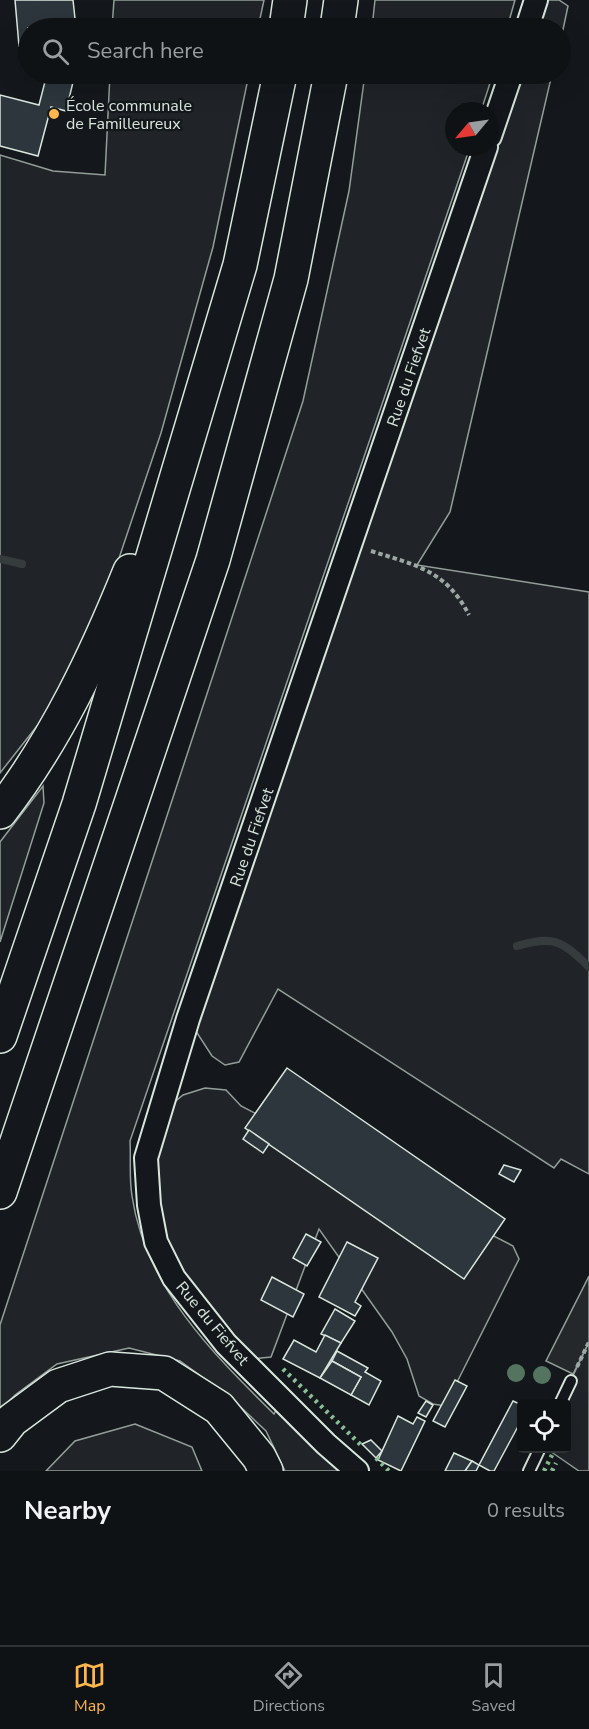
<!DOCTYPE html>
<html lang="en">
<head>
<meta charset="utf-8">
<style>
  body { margin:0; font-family:"Nunito Sans",sans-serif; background:#181b1e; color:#f1f3f6 }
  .controls { position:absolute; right:18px; bottom:18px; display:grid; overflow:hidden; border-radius:6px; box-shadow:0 6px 24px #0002 }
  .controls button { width:54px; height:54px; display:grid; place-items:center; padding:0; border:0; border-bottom:2px solid #2f3234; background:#0f1215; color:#f1f3f6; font:30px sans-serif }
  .compass { position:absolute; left:445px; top:102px; width:54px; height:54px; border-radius:50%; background:#0f1215; box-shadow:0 6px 24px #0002; rotate:241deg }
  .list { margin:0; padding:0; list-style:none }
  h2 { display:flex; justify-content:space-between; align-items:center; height:78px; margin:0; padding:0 24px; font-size:26px }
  h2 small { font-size:20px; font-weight:400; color:#9b9ea0 }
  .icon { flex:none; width:33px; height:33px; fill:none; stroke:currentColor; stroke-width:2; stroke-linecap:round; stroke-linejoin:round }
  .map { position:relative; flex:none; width:589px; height:1471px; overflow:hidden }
  .search { position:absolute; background:#0f1215; box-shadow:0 6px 24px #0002; left:18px; right:18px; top:18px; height:66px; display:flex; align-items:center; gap:15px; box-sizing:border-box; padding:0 21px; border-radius:33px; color:#9b9ea0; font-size:22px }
  .sheet { height:174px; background:#0f1215 }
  nav { display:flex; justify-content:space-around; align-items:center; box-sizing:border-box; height:84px; border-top:2px solid #2f3234; background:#0f1215; font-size:16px; color:#9b9ea0 }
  nav a { display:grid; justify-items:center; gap:3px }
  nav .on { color:#ffb74d }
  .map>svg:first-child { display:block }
</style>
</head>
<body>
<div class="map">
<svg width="589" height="1471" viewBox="0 0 589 1471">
  <rect width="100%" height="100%" fill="#14181c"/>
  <!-- green -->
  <g fill="#202428" stroke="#939e99" stroke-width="1.5">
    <polygon points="114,0 264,0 258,28 112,28"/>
    <polygon points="375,0 515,0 507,28 372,28"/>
    <polygon points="536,0 559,0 568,6 561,39 560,28 527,28"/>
    <polygon points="110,74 249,74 213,247 161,433 107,594 44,717 0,773 0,155 53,171 105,175"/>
    <path d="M365,74h128l-12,37h-27v36h16l-340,994c1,18 -1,37 2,55 13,90 80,157 142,218l8,-15 75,72h-72l-19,-40 -35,-33 -51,-37 -51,-13 -72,16 -42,31 -15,15v-85l303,-924 46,-210z"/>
    <polygon points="511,74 552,74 450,512 417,565 589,592 589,1174 561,1159 554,1168 278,989 239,1062 225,1065 212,1056 188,1019"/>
    <polygon points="43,786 44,803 0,942 0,842"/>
    <polygon points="205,1088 226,1090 241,1106 513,1246 519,1259 445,1406 433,1404 419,1396 407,1359 392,1332 319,1229 271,1357 242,1360 174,1278 149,1205 159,1115 183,1095"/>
    <polygon points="589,1342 589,1471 579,1471 547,1449 566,1448 566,1404 560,1403"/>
    <polygon points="135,1424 192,1447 202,1471 46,1471 75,1441"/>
  </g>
  <!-- parking -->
  <polygon fill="#24282b" stroke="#939e99" stroke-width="1.5" points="589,1276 589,1342 573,1374 546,1361"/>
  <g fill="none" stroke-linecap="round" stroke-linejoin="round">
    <!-- stream -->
    <g stroke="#363b3e" stroke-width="8">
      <polyline points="0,559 22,564"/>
      <path d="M517,946c37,-11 45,-5 72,21"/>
    </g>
  </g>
  <!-- building -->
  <g fill="#2c363c" stroke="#d8e6dc" stroke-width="1.5">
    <polygon points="15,0 73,0 76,28 28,28 28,45 19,46"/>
    <polygon points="47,74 75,74 66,111 51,107 38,156 0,146 0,95 39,105"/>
    <polygon points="287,1068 505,1219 464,1279 245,1128"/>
    <polygon points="249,1130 269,1144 263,1153 243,1139"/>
    <polygon points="504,1165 521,1170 514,1182 499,1174"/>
    <polygon points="306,1234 321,1242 307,1266 293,1258"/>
    <polygon points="347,1242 378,1258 355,1302 361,1306 355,1316 319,1297"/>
    <polygon points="272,1277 304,1294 293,1317 261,1300"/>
    <polygon points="335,1309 355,1321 341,1343 321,1334"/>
    <polygon points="325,1335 341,1343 320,1378 283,1359 294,1340 316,1352"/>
    <polygon points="337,1351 368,1368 365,1372 381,1381 369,1405 351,1395 361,1377 332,1361"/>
    <polygon points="332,1361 361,1377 351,1395 320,1378"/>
    <polygon points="455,1380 467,1386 445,1427 433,1421"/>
    <polygon points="426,1401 433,1405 426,1417 418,1413"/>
    <polygon points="513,1401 522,1405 522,1419 494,1471 490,1471 479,1465"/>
    <polygon points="398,1416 413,1424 417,1417 425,1421 401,1471 378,1460"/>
    <polygon points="371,1440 382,1451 376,1458 362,1444"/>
    <polygon points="454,1453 472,1461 465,1471 445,1471"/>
    <polygon points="472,1461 479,1465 476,1471 465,1471"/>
  </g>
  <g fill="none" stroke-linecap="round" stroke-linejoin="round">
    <defs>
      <g id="lane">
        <polyline points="560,1404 571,1381"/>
        <polyline points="529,1471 540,1448"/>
      </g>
      <g id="street">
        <polyline points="527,28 536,0"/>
        <polyline points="490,136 511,74"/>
        <polyline points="357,1471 326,1444 226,1344 174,1278 156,1242 149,1205 146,1158 188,1019 486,147"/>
      </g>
      <g id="highway">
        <polyline points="286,28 290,0"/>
        <polyline points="337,28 341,0"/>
        <path d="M0,812c56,-72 96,-157 130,-241"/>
        <polyline points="0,1036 79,804 240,265 280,74"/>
        <polyline points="0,1192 213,560 291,279 331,74"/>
        <polyline points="0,1435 12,1420 58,1386 110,1369 164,1373 219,1408 259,1457 266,1471"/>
      </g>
    </defs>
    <!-- lane casing -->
    <use href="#lane" stroke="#d8e6dc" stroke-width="14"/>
    <!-- street casing -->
    <use href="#street" stroke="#d8e6dc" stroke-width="26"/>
    <!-- highway casing -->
    <use href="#highway" stroke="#d8e6dc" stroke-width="36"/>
    <!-- path -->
    <g stroke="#9da8a2" stroke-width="4" stroke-dasharray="4.5 3" stroke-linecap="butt">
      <path d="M371,551c44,14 75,19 98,64"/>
      <polyline points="577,1367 589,1342"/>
    </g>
    <!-- lane -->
    <use href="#lane" stroke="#14181c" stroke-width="10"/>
    <!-- street -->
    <use href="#street" stroke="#14181c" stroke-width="22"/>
    <!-- highway -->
    <use href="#highway" stroke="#14181c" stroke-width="33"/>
    <!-- hedge -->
    <g stroke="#8ac095" stroke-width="4.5" stroke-dasharray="3 4.5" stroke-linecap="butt">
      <polyline points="283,1369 363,1447"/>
      <polyline points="376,1458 389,1471"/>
      <polyline points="544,1471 553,1453"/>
      <polyline points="552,1471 556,1463"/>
    </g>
  </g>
  <!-- trees -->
  <g fill="#55745f">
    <circle cx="516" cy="1373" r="9"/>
    <circle cx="542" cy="1375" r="9"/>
  </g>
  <!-- markers -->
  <circle fill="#ffb74d" stroke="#14181c" stroke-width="2" cx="54" cy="114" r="6"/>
  <g text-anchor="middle" stroke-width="4.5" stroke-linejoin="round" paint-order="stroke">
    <!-- poi labels -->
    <g font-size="16" fill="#d8e6dc" stroke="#14181c" text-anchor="start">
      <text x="66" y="111">École communale<tspan x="66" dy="18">de Familleureux</tspan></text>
    </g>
    <!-- street labels -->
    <g font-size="16" fill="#d8e6dc" stroke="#14181c">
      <text transform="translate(408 377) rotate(-71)" y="6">Rue du Fiefvet</text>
      <text transform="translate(251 837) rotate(-71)" y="6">Rue du Fiefvet</text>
      <text transform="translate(213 1323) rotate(50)" y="6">Rue du Fiefvet</text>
    </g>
  </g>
</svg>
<div class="controls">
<button><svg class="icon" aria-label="locate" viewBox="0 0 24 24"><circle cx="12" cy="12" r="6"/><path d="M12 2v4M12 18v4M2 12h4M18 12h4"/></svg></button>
</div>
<svg class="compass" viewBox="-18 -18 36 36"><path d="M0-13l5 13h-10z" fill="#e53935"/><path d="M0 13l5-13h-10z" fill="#9b9ea0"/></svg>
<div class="search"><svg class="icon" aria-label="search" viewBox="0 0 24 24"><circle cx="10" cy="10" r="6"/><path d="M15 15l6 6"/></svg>Search here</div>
</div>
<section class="sheet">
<h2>Nearby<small>0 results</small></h2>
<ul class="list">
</ul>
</section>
<nav>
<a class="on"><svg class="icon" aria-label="map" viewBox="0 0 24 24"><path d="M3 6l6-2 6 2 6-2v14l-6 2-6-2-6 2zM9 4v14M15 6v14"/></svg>Map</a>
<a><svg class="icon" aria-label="directions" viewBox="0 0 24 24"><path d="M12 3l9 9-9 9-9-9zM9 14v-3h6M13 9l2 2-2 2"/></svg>Directions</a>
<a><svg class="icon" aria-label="saved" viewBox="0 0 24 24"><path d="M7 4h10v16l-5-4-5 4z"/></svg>Saved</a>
</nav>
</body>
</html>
